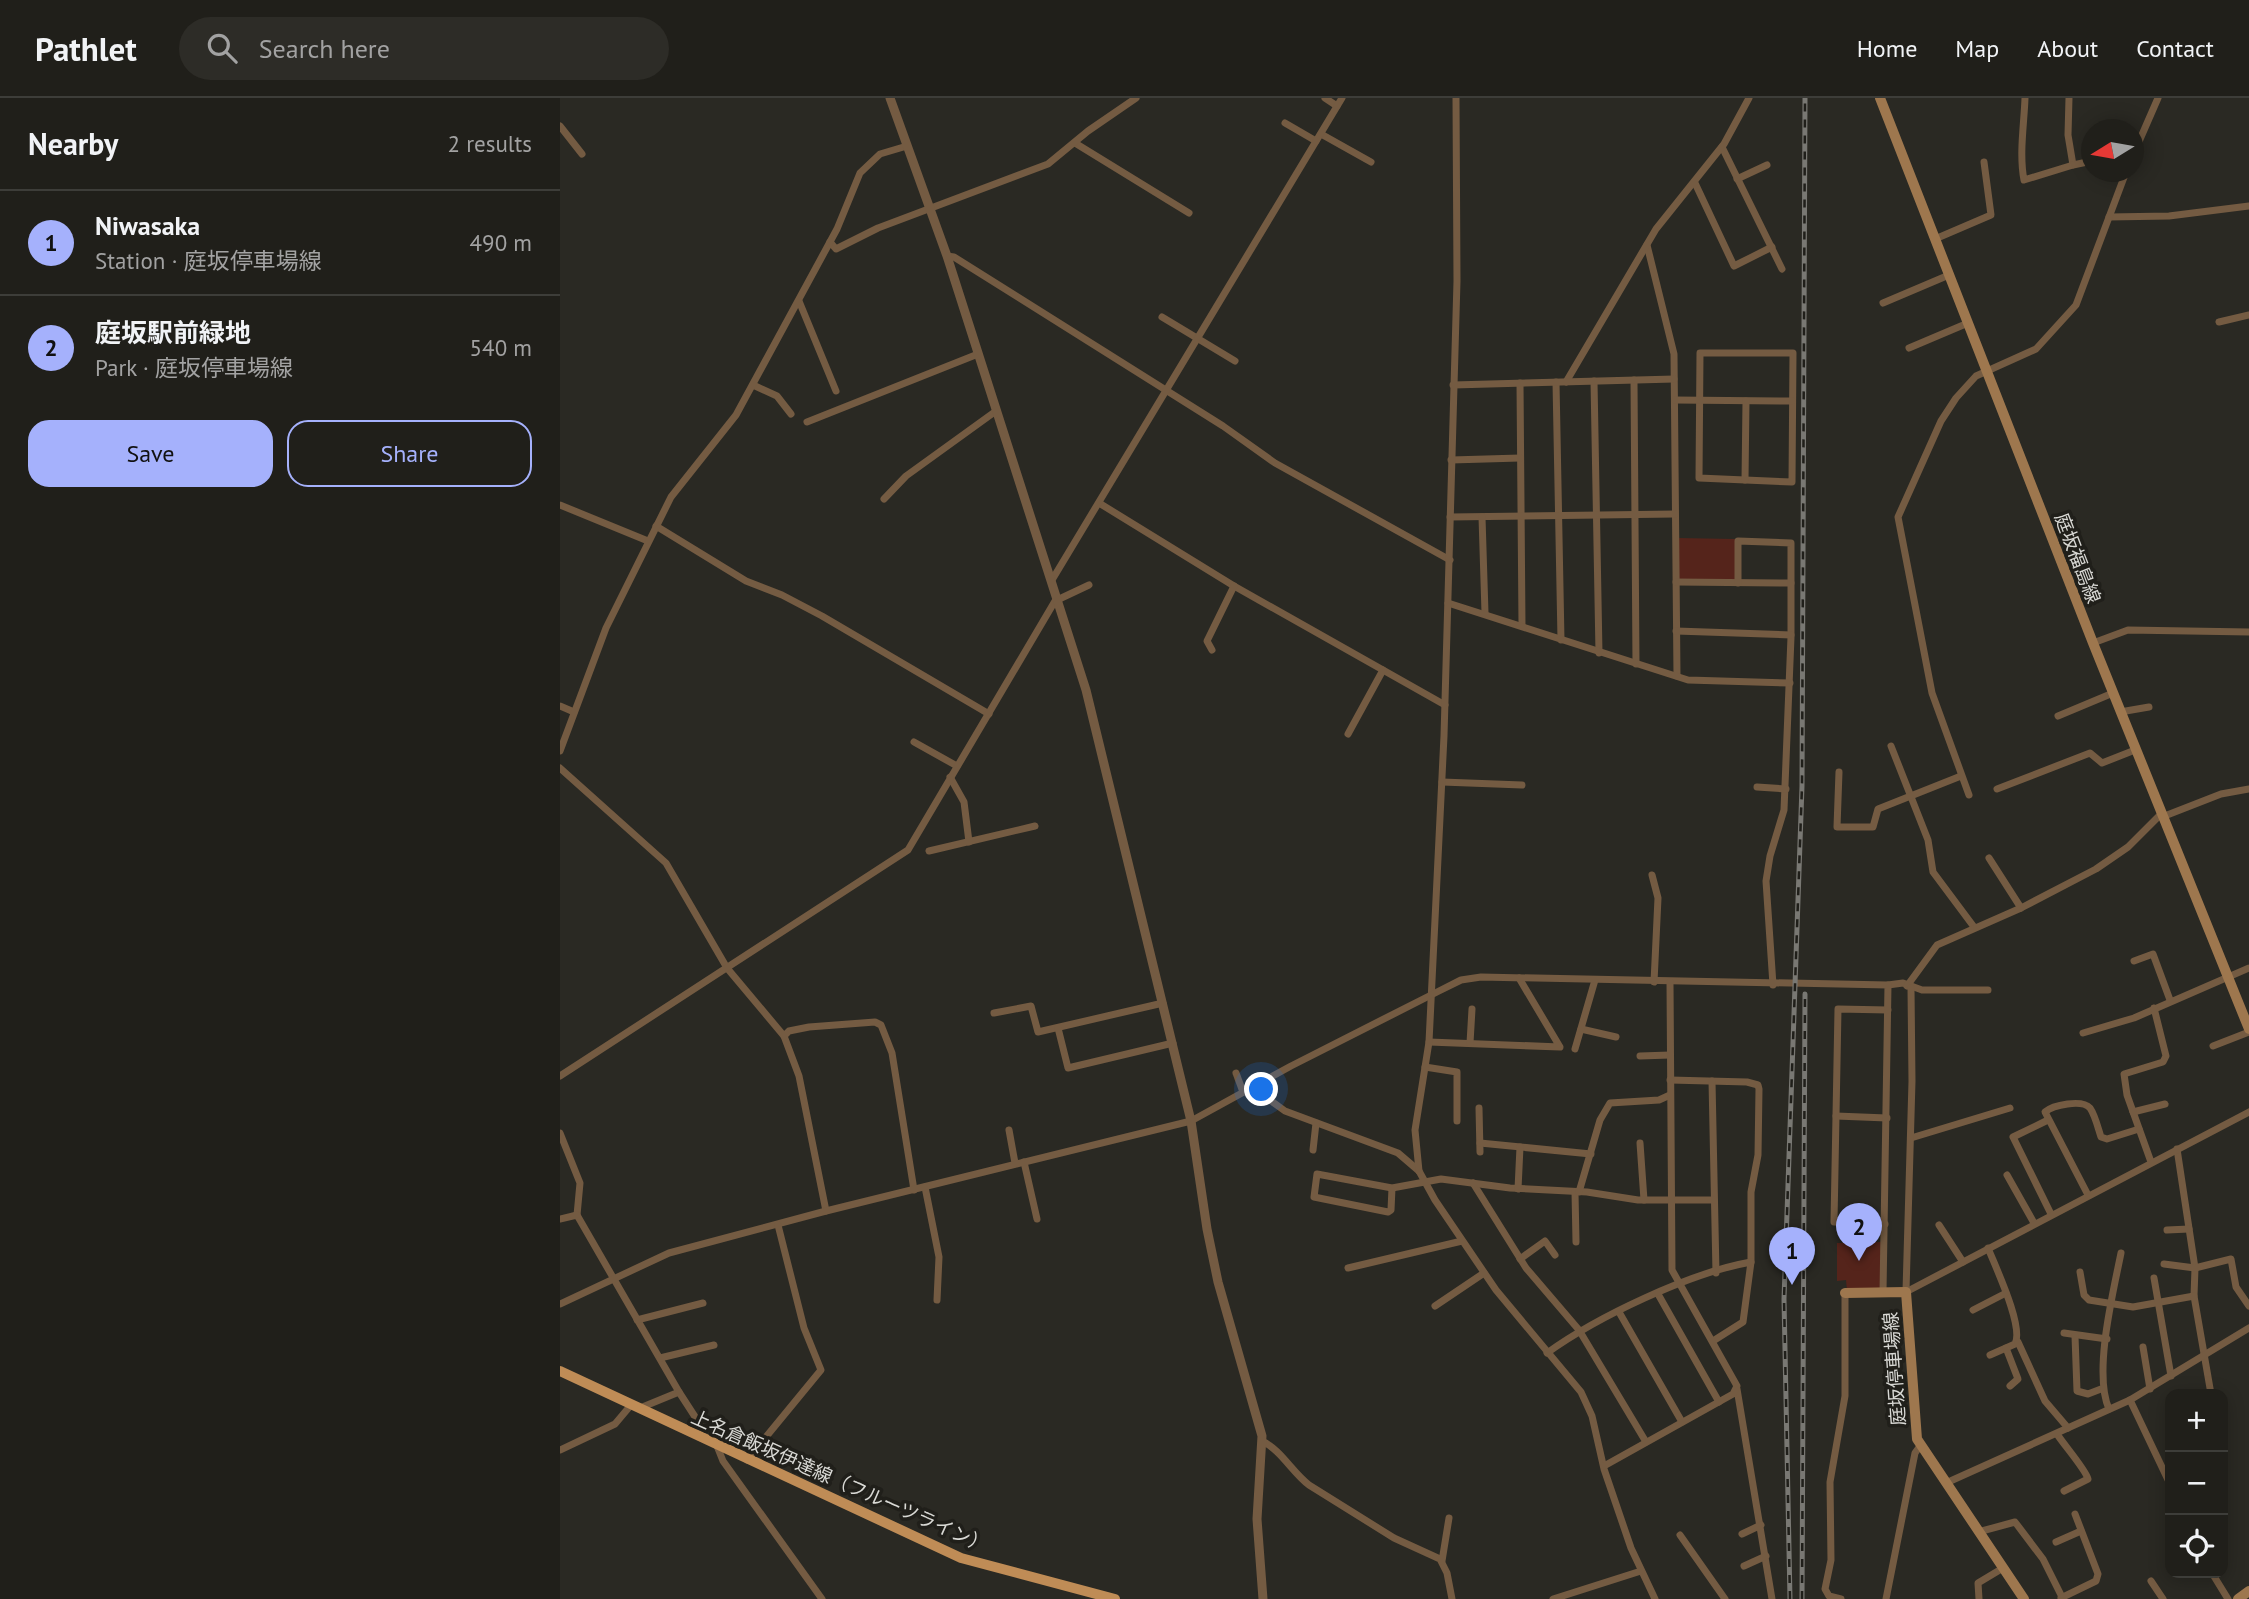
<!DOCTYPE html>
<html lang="en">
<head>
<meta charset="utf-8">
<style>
  body { margin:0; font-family:"PT Sans","Noto Sans JP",sans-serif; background:#2d2c27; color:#f1f3f6 }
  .controls { position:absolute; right:21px; bottom:21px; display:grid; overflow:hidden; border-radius:14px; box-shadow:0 4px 18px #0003 }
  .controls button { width:63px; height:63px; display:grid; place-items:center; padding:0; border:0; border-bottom:2px solid #3d3d39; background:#201f1a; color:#f1f3f6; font:35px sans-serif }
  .compass { position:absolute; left:1521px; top:21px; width:63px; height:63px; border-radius:50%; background:#201f1a; box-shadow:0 4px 18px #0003; rotate:259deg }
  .you { position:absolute; left:702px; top:992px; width:24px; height:24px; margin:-18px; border:5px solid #fff; border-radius:50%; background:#1a73e8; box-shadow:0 0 0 10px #1a73e833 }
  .badge { display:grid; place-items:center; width:46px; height:46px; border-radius:50%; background:#a5b1fc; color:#111; font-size:23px; font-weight:700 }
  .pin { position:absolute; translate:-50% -58px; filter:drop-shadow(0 2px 4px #0008) }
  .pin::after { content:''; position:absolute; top:37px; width:24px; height:21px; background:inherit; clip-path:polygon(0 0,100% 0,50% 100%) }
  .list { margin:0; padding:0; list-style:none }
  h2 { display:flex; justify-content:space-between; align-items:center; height:91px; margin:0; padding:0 28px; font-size:30px }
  h2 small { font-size:23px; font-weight:400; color:#a2a2a2 }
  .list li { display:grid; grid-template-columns:46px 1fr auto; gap:21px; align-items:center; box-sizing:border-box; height:105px; padding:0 28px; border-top:2px solid #3d3d39 }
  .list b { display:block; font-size:26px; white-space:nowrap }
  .list p { margin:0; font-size:23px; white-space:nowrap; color:#a2a2a2 }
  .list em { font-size:23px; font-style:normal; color:#a2a2a2 }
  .actions { display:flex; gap:14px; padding:21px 28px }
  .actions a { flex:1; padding:16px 0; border:2px solid #a5b1fc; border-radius:21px; text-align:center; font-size:24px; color:#a5b1fc }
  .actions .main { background:#a5b1fc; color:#111 }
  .icon { flex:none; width:38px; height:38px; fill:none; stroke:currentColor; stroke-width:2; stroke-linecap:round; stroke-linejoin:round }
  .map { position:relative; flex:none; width:1689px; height:1501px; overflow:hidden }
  header { display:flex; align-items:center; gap:42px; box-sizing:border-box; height:98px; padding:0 35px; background:#201f1a; border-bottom:2px solid #3d3d39 }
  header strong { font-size:33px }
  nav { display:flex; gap:38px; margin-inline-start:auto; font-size:24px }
  .search { width:490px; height:63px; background:#2d2c27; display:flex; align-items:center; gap:18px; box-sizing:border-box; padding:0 24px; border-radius:38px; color:#a2a2a2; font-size:26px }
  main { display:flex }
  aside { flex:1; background:#201f1a }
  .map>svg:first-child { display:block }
</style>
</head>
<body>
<header>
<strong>Pathlet</strong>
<div class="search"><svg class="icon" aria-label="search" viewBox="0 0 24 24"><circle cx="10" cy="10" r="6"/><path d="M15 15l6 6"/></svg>Search here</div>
<nav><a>Home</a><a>Map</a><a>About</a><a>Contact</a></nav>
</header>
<main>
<aside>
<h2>Nearby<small>2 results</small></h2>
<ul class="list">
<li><span class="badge">1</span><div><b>Niwasaka</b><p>Station · 庭坂停車場線</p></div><em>490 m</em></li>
<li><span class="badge">2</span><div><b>庭坂駅前緑地</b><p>Park · 庭坂停車場線</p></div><em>540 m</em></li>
</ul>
<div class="actions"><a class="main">Save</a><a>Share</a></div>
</aside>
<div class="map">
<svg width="1689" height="1501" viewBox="0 0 1689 1501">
  <rect width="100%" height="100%" fill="#2a2923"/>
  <!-- green -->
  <g fill="#55241b">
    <polygon points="1117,440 1175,441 1176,482 1118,482"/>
    <polygon points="1323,1144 1321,1192 1287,1193 1286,1182 1277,1183 1277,1145"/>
  </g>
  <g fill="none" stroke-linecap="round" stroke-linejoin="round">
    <!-- minor -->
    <g stroke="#745b42" stroke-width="7">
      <polyline points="765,0 777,8"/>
      <path d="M1465,0c-1,27 -6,56 -1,82l49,-15 -5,-30 1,-37"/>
      <polyline points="725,25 756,43"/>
      <polyline points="0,28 22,56"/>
      <polyline points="761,36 811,64"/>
      <polyline points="515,45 629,115"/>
      <polyline points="1162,49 1222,171"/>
      <polyline points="1574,55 1598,0"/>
      <polyline points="1513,67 1532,63"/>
      <polyline points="1177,81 1207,67"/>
      <polyline points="1135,85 1174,168 1212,149"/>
      <polyline points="1549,119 1609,118 1689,108"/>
      <polyline points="1375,141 1431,117 1424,64"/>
      <polyline points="270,144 276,151 318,130 488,66 528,33 576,0"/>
      <polyline points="1087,147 1114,256 1117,578"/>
      <polyline points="387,158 394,159 663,328 715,365 890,462"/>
      <polyline points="239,203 276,293"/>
      <polyline points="1323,205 1389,177"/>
      <polyline points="602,219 675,263"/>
      <polyline points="1659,224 1689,217"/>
      <polyline points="1349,250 1408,225"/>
      <polygon points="1140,255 1233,255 1232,384 1139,380"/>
      <polyline points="1074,282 1076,566"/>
      <polyline points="1034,283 1039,555"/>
      <polyline points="996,284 1001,542"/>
      <polyline points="1006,284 1096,131 1164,46 1189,0"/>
      <polyline points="960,285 962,528"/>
      <polyline points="193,287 217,298 231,316"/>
      <polyline points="893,287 1114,281"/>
      <polyline points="1115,302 1232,303"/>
      <polyline points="247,324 418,256"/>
      <polyline points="891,362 960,360"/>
      <polyline points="1185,382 1186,303"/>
      <polyline points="324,401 346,378 436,313"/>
      <polyline points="539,405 674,488 885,607"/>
      <polyline points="0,407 88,443"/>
      <polyline points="890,419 1115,416"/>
      <polyline points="922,419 925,515"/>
      <polyline points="96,428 186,483 222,497 262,518 429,616"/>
      <polyline points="492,482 782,0"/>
      <polyline points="1116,484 1231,485"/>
      <polyline points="1178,485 1178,443 1231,445 1231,539 1224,712 1210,758 1206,783 1213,887"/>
      <polyline points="888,505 1128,582 1230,585"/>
      <polyline points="1116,533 1231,537"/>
      <polyline points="1533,545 1568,532 1689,534"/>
      <polyline points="652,552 647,543 674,488"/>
      <polyline points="0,608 14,614"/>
      <polyline points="1560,614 1589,609"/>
      <polyline points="1498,618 1553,595"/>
      <polyline points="788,636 823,572"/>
      <polyline points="354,644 397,668"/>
      <polyline points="1331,648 1368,742 1373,774 1414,829"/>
      <polyline points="0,653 46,530 111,399 176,317 277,131 300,75 320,56 347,48"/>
      <polyline points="0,670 106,765 167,870 224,938"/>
      <polyline points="1279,674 1277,729 1313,729 1318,711 1401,678"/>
      <polyline points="390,679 404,704 409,744"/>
      <polyline points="882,684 962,687"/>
      <polyline points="1197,689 1226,691"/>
      <polyline points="1437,691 1530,655 1542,665 1575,652"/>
      <polyline points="1409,697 1372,595 1338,419 1381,323 1396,300 1416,278 1476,251 1516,207 1566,74"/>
      <polyline points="1602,719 1661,696 1689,691"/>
      <polyline points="369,753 475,728"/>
      <polyline points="1429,760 1461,810"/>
      <polyline points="1092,777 1098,800 1094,884"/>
      <polyline points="1574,863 1593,856 1610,902"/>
      <polyline points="1328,887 1343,885 1362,892 1428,892"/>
      <polyline points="1347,888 1377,847 1461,810 1536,771 1568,749 1601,716"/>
      <polyline points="434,915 471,908 478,934 603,905"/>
      <polyline points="498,930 508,970 613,945"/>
      <polyline points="1021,931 1056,939"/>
      <polyline points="1523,935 1574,920 1689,870"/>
      <polyline points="869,944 1000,949 959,880"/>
      <polyline points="910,945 912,911"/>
      <polyline points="1653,948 1689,934"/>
      <polyline points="1015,951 1035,882"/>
      <polyline points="1080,958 1110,957"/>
      <polyline points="865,969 897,974 897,1023"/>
      <polyline points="676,975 683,994"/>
      <polyline points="0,978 348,752 495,503 529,487"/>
      <polyline points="1110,982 1187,984 1198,987 1199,991 1198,1057 1191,1094 1191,1164 1183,1224 1153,1243"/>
      <polyline points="1152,983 1156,1175"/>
      <polyline points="692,989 725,1013 838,1055 859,1073 875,1102 936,1192 1021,1294 1032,1318 1044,1371 1071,1450 1095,1501"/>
      <polyline points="919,1010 920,1054"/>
      <polyline points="1573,1014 1605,1006"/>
      <polyline points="1276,1018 1327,1020"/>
      <polyline points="1488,1022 1453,1039 1491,1116"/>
      <polyline points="449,1032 455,1065"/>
      <polyline points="0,1035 20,1085 17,1117"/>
      <polyline points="1351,1040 1450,1010"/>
      <polyline points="920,1045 1031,1056"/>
      <polyline points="1080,1045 1084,1102"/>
      <polyline points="1617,1051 1635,1170 1634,1198"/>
      <polyline points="753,1052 756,1025"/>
      <polyline points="464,1064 477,1121"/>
      <polyline points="1591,1064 1567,997 1564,976 1603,964 1606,958 1594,910"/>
      <polyline points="859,1073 855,1032 869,944 884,638 897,183 896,0"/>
      <polyline points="1447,1077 1474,1125"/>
      <polyline points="913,1085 966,1170 1019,1232 1086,1344"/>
      <polyline points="365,1089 379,1159 377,1202"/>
      <polyline points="832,1090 831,1112 828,1114 754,1099 757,1076 832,1090 881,1081 950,1090 1027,1094 1078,1102 1154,1102"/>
      <polyline points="958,1091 960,1049"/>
      <polyline points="1015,1094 1016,1144"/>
      <polyline points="1019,1094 1040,1022 1050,1005 1099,1002 1110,997"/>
      <path d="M1528,1097l-43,-83c8,-7 37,-13 45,-4 5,7 8,20 11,29l6,2 32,-10"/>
      <polyline points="266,1113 239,978 224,938 229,933 249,929 315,924 321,927 332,955 354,1092"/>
      <polyline points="0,1121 17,1117 119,1294 80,1310"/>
      <polyline points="1325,1126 1274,1124 1278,911 1328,912"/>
      <polyline points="1379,1127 1403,1164"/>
      <polyline points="1607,1132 1629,1131"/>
      <path d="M1428,1150c8,20 36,79 27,96l-25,11"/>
      <polyline points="960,1161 985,1143 995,1157"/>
      <polyline points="1604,1166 1635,1170 1671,1161 1676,1189 1689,1208"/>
      <polyline points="788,1170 902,1143"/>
      <polyline points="1520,1174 1524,1197 1529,1202 1573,1209 1634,1198 1651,1296"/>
      <polyline points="1594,1180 1611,1278"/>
      <polyline points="1346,1193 1352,983 1351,890"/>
      <polyline points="1346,1194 1689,1014"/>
      <polyline points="1098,1196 1159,1304"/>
      <polyline points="0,1206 109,1155 266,1113 631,1023 731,968 879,893 901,882 921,879 1328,887 1323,1194"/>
      <polyline points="875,1208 924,1175"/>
      <polyline points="1413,1212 1446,1195"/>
      <polyline points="1059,1214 1122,1324"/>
      <polyline points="77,1222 143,1205"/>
      <polyline points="1504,1235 1547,1241"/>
      <polyline points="1515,1238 1517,1293 1528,1296 1541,1291"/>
      <polyline points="1458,1244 1485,1303 1508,1330"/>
      <polyline points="1583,1249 1590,1291"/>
      <polyline points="1446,1250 1458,1281 1450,1288"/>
      <path d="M987,1255c50,-36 142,-80 204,-91"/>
      <polyline points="100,1260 154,1247"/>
      <polyline points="1177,1291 1212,1501"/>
      <polyline points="119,1294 141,1328 139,1339"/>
      <polyline points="1570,1302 1610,1386"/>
      <path d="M1549,1311c-16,-36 4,-116 12,-156"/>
      <path d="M1497,1336c7,11 29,36 31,45l-24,12"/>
      <path d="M702,1343c19,9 30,31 47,44l85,53 46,21 7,14 5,26"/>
      <polyline points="157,1348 163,1363 262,1501"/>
      <polyline points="0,1352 55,1326 71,1307"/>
      <polyline points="187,1362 261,1272 244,1230 218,1127"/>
      <polyline points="1044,1368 1173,1296 1177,1288 1112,1172 1110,884"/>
      <polyline points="1386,1385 1570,1302 1689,1230"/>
      <polyline points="1418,1434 1455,1424 1483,1461 1502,1499"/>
      <polyline points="1182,1436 1201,1427"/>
      <polyline points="1120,1437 1165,1501"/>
      <polyline points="1496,1444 1521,1433"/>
      <polyline points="882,1463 889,1420"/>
      <polyline points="1184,1468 1206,1458"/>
      <polyline points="1652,1475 1668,1501"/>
      <polyline points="1591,1483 1603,1501"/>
      <polyline points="1501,1500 1536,1483 1538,1476 1515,1416"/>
      <polyline points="993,1501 1081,1473"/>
      <polyline points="1281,1501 1269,1498 1265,1491 1271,1462 1270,1384 1285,1298 1285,1195"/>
      <polyline points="1326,1501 1355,1355 1360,1348"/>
      <polyline points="1419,1501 1418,1485 1443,1470"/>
    </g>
    <!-- tertiary -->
    <polyline stroke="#745b42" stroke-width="9" points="330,0 387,158 526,592 631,1023 647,1131 658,1184 702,1338 697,1421 703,1501"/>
    <!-- secondary -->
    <g stroke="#9e774e" stroke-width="10">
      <polyline points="1320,0 1533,545 1689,931"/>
      <polyline points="1285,1195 1346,1194 1357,1341 1464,1501"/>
      <polyline points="1678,1501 1689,1493"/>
    </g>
    <!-- primary -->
    <polyline stroke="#bf8c56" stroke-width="10" points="0,1273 401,1460 555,1501"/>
    <defs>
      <g id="rail">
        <polyline points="1230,1501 1224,1201 1242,688 1245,0"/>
        <polyline points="1242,1501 1245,896"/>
      </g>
    </defs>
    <!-- rail casing -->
    <use href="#rail" stroke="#797873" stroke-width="5"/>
    <!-- rail -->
    <use href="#rail" stroke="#201f1a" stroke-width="2.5" stroke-dasharray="8" stroke-linecap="butt"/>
  </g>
  <g text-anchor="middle" stroke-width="7" stroke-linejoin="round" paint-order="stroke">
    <!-- street labels -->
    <g font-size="19" fill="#d9d9d5" stroke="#201f1a">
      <text transform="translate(1518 460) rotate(69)" y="7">庭坂福島線</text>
      <text transform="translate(1334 1271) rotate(-94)" y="7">庭坂停車場線</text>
      <text transform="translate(280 1383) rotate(24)" y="7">上名倉飯坂伊達線（フルーツライン）</text>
    </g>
  </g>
</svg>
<div class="controls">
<button>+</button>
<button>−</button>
<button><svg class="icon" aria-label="locate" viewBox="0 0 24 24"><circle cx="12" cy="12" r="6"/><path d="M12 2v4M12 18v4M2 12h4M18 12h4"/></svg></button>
</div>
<svg class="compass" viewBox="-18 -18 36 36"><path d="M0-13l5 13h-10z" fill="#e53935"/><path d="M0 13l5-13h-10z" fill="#a2a2a2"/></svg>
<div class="you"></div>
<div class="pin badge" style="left:1232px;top:1187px">1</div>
<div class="pin badge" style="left:1299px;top:1163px">2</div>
</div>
</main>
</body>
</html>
